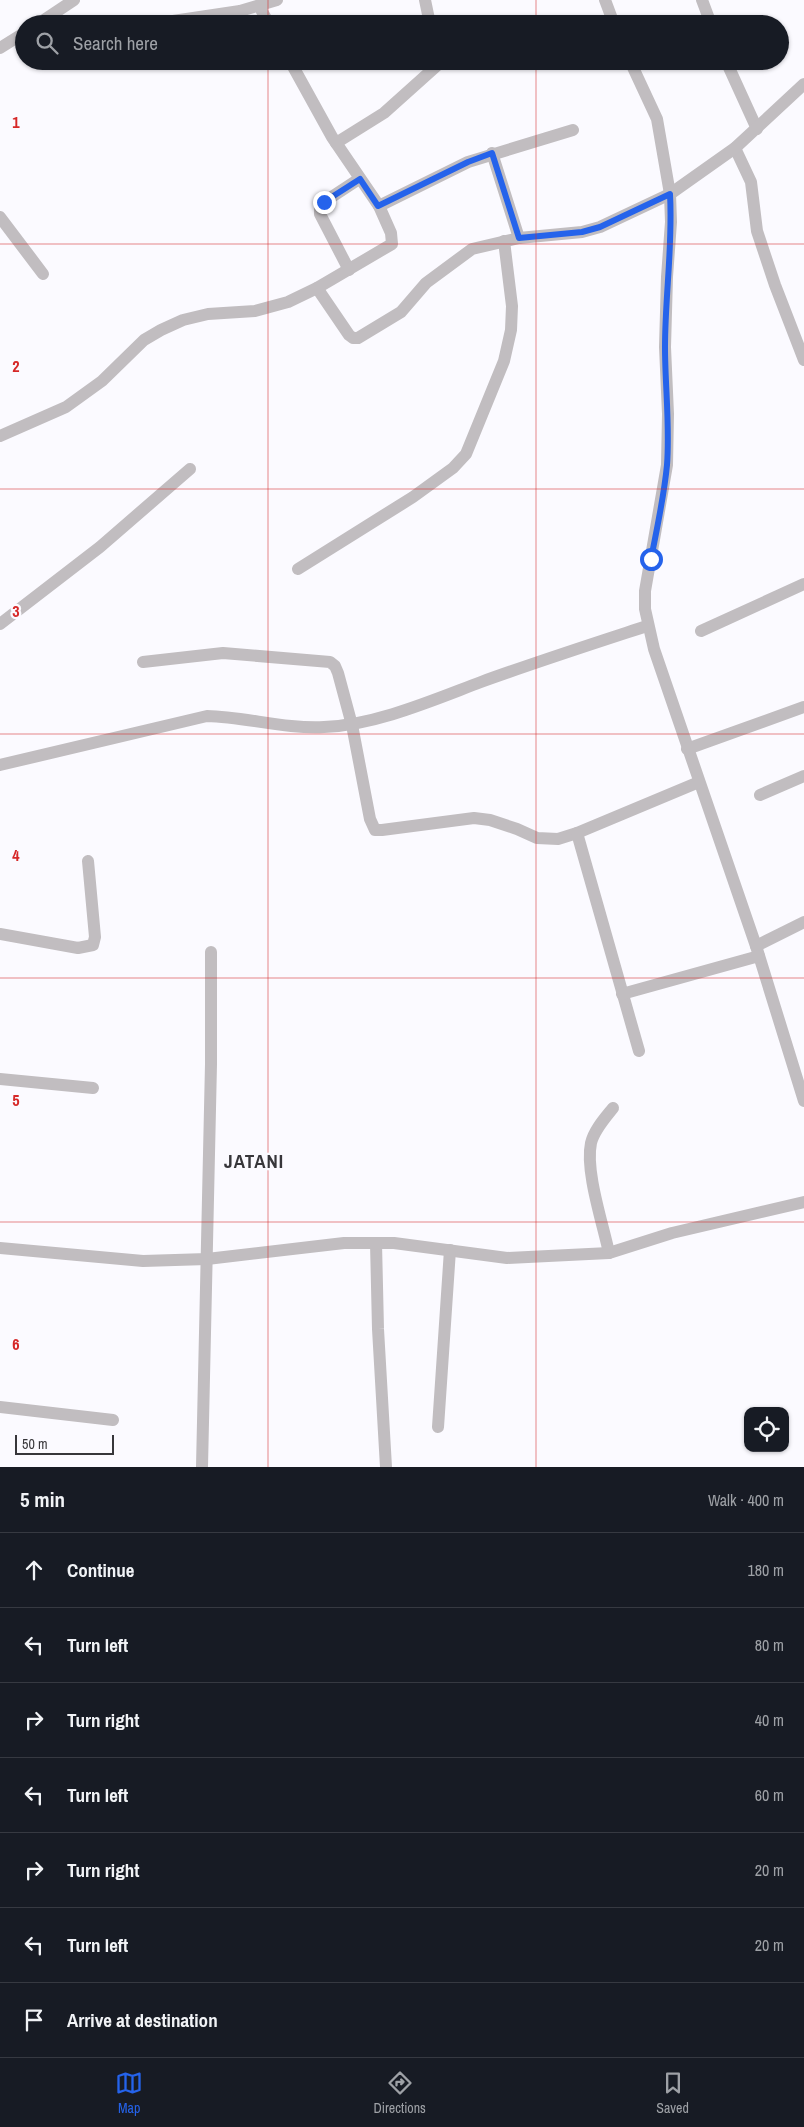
<!DOCTYPE html>
<html lang="en">
<head>
<meta charset="utf-8">
<style>
  body { margin:0; font-family:"Archivo Narrow",sans-serif; background:#20242c; color:#f1f3f6 }
  .controls { position:absolute; right:15px; bottom:15px; display:grid; overflow:hidden; border-radius:10px; box-shadow:0 1px 4px #0004 }
  .controls button { width:45px; height:45px; display:grid; place-items:center; padding:0; border:0; border-bottom:1px solid #363941; background:#171b24; color:#f1f3f6; font:25px sans-serif }
  .scale { position:absolute; left:15px; bottom:12px; width:99px; box-sizing:border-box; padding-left:5px; border:2px solid #37363a; border-top:0; font-size:14px; line-height:18px; white-space:nowrap; color:#37363a; -webkit-text-stroke:4px #fbfaff; paint-order:stroke }
  .stop { position:absolute; width:15px; height:15px; margin:-11px; border:4px solid #2563eb; border-radius:50%; background:#fff }
  .stop.end { background:#2563eb; border-color:#fff; box-shadow:0 1px 5px #0008 }
  .list { margin:0; padding:0; list-style:none }
  h2 { display:flex; justify-content:space-between; align-items:center; height:65px; margin:0; padding:0 20px; font-size:21px }
  h2 small { font-size:16px; font-weight:400; color:#9ea1a6 }
  .list li { display:grid; grid-template-columns:32px 1fr auto; gap:15px; align-items:center; box-sizing:border-box; height:75px; padding:0 20px; border-top:1px solid #363941 }
  .list b { display:block; font-size:19px; white-space:nowrap }
  .list em { font-size:16px; font-style:normal; color:#9ea1a6 }
  .icon { flex:none; width:28px; height:28px; fill:none; stroke:currentColor; stroke-width:2; stroke-linecap:round; stroke-linejoin:round }
  .map { position:relative; flex:none; width:804px; height:1467px; overflow:hidden }
  .search { position:absolute; background:#171b24; box-shadow:0 1px 4px #0004; left:15px; right:15px; top:15px; height:55px; display:flex; align-items:center; gap:12px; box-sizing:border-box; padding:0 18px; border-radius:28px; color:#9ea1a6; font-size:19px }
  .sheet { height:590px; background:#171b24 }
  nav { display:flex; justify-content:space-around; align-items:center; box-sizing:border-box; height:70px; border-top:1px solid #363941; background:#171b24; font-size:14px; color:#9ea1a6 }
  nav a { display:grid; justify-items:center; gap:2px }
  nav .on { color:#2563eb }
  .map>svg:first-child { display:block }
</style>
</head>
<body>
<div class="map">
<svg width="804" height="1467" viewBox="0 0 804 1467">
  <rect width="100%" height="100%" fill="#fbfaff"/>
  <g fill="none" stroke-linecap="round" stroke-linejoin="round">
    <!-- minor -->
    <g stroke="#c1bdc0" stroke-width="12">
      <polyline points="425,0 430,24"/>
      <polyline points="605,0 614,24"/>
      <polyline points="702,0 711,24"/>
      <polyline points="259,6 269,24"/>
      <polyline points="38,24 74,0"/>
      <polyline points="153,24 240,11 277,0"/>
      <polyline points="0,48 24,33"/>
      <polyline points="630,61 657,119 670,194 671,222 667,277 665,347 668,414 667,465 645,591 645,609 654,649 756,946 804,1101"/>
      <polyline points="726,61 757,129"/>
      <polyline points="336,143 384,113 442,61"/>
      <polyline points="735,148 751,182 757,231 775,285 804,360"/>
      <polyline points="492,153 519,238"/>
      <polyline points="379,206 468,162 573,130"/>
      <polyline points="0,217 43,274"/>
      <polyline points="349,270 320,214 320,207 324,202 359,179"/>
      <polyline points="317,288 349,335 353,338 358,338 401,312 426,283 472,249 519,238 582,232 600,227 670,194 735,148 804,84"/>
      <polyline points="0,436 66,407 102,381 144,340 161,330 183,320 208,314 255,311 288,302 317,288 392,244 391,233 379,206 332,137 290,61"/>
      <polyline points="298,569 413,497 453,468 466,454 504,361 511,330 512,306 504,241"/>
      <polyline points="0,624 100,547 190,469"/>
      <polyline points="701,631 804,584"/>
      <polyline points="143,662 223,653 330,662 335,666 338,673 352,725 370,819 375,830 382,830 474,818 490,820 517,829 537,838 558,839 577,833 699,782"/>
      <polyline points="687,749 804,707"/>
      <path d="M0,765l207,-49c39,1 78,13 117,11 52,-2 109,-27 157,-45 55,-20 111,-38 166,-56"/>
      <polyline points="760,795 804,776"/>
      <polyline points="577,833 639,1051"/>
      <polyline points="0,934 78,948 93,945 95,937 88,861"/>
      <polyline points="756,946 804,922"/>
      <polyline points="622,994 759,956"/>
      <polyline points="0,1079 93,1088"/>
      <polyline points="376,1243 378,1329 386,1467"/>
      <polyline points="0,1248 143,1261 207,1259 344,1243 394,1243 507,1258 609,1253 672,1233 804,1202"/>
      <path d="M609,1253c-6,-29 -24,-82 -18,-110 3,-13 14,-25 22,-35"/>
      <polyline points="0,1407 113,1420"/>
      <polyline points="438,1427 450,1250"/>
      <polyline points="202,1467 211,1064 211,952"/>
    </g>
  </g>
  <g fill="none" stroke-linecap="round" stroke-linejoin="round">
    <!-- route -->
    <path stroke="#2563eb" stroke-width="6" d="M324,202l36,-23 18,27 90,-44 24,-9 27,85 63,-6 18,-5 70,-33c3,51 -5,102 -5,153 0,39 5,79 2,118 -3,32 -10,63 -16,94"/>
  </g>
  <!-- grid -->
  <path fill="none" stroke="#d62828" stroke-width="1" stroke-opacity="0.55" d="M268,0v24M536,0v24M268,61v1406M536,61v1406M0,244h804M0,489h804M0,734h804M0,978h804M0,1222h804"/>
  <g text-anchor="middle" stroke-width="4.5" stroke-linejoin="round" paint-order="stroke">
    <!-- district labels -->
    <g font-size="19" font-weight="bold" letter-spacing="1" fill="#37363a" stroke="#fbfaff">
      <text x="254" y="1168">JATANI</text>
    </g>
  </g>
  <g font-size="16" text-anchor="middle" font-weight="bold" fill="#d62828" stroke="#fbfaff" stroke-width="4.5" stroke-linejoin="round" paint-order="stroke">
    <text x="16" y="128">1</text>
    <text x="16" y="372">2</text>
    <text x="16" y="617">3</text>
    <text x="16" y="861">4</text>
    <text x="16" y="1106">5</text>
    <text x="16" y="1350">6</text>
  </g>
</svg>
<div class="controls">
<button><svg class="icon" aria-label="locate" viewBox="0 0 24 24"><circle cx="12" cy="12" r="6"/><path d="M12 2v4M12 18v4M2 12h4M18 12h4"/></svg></button>
</div>
<div class="scale">50 m</div>
<div class="stop" style="left:651px;top:559px"></div>
<div class="stop end" style="left:324px;top:202px"></div>
<div class="search"><svg class="icon" aria-label="search" viewBox="0 0 24 24"><circle cx="10" cy="10" r="6"/><path d="M15 15l6 6"/></svg>Search here</div>
</div>
<section class="sheet">
<h2>5 min<small>Walk · 400 m</small></h2>
<ul class="list">
<li><svg class="icon" aria-label="ahead" viewBox="0 0 24 24"><path d="M12 20V5M6 11l6-6 6 6"/></svg><div><b>Continue</b></div><em>180 m</em></li>
<li><svg class="icon" aria-label="left" viewBox="0 0 24 24"><path d="M17 20v-9H6M10 6l-5 5 5 5"/></svg><div><b>Turn left</b></div><em>80 m</em></li>
<li><svg class="icon" aria-label="right" viewBox="0 0 24 24"><path d="M7 20v-9h11M14 6l5 5-5 5"/></svg><div><b>Turn right</b></div><em>40 m</em></li>
<li><svg class="icon" aria-label="left" viewBox="0 0 24 24"><path d="M17 20v-9H6M10 6l-5 5 5 5"/></svg><div><b>Turn left</b></div><em>60 m</em></li>
<li><svg class="icon" aria-label="right" viewBox="0 0 24 24"><path d="M7 20v-9h11M14 6l5 5-5 5"/></svg><div><b>Turn right</b></div><em>20 m</em></li>
<li><svg class="icon" aria-label="left" viewBox="0 0 24 24"><path d="M17 20v-9H6M10 6l-5 5 5 5"/></svg><div><b>Turn left</b></div><em>20 m</em></li>
<li><svg class="icon" aria-label="arrive" viewBox="0 0 24 24"><path d="M6 21V4h12l-3 4 3 4H6"/></svg><div><b>Arrive at destination</b></div></li>
</ul>
</section>
<nav>
<a class="on"><svg class="icon" aria-label="map" viewBox="0 0 24 24"><path d="M3 6l6-2 6 2 6-2v14l-6 2-6-2-6 2zM9 4v14M15 6v14"/></svg>Map</a>
<a><svg class="icon" aria-label="directions" viewBox="0 0 24 24"><path d="M12 3l9 9-9 9-9-9zM9 14v-3h6M13 9l2 2-2 2"/></svg>Directions</a>
<a><svg class="icon" aria-label="saved" viewBox="0 0 24 24"><path d="M7 4h10v16l-5-4-5 4z"/></svg>Saved</a>
</nav>
</body>
</html>
